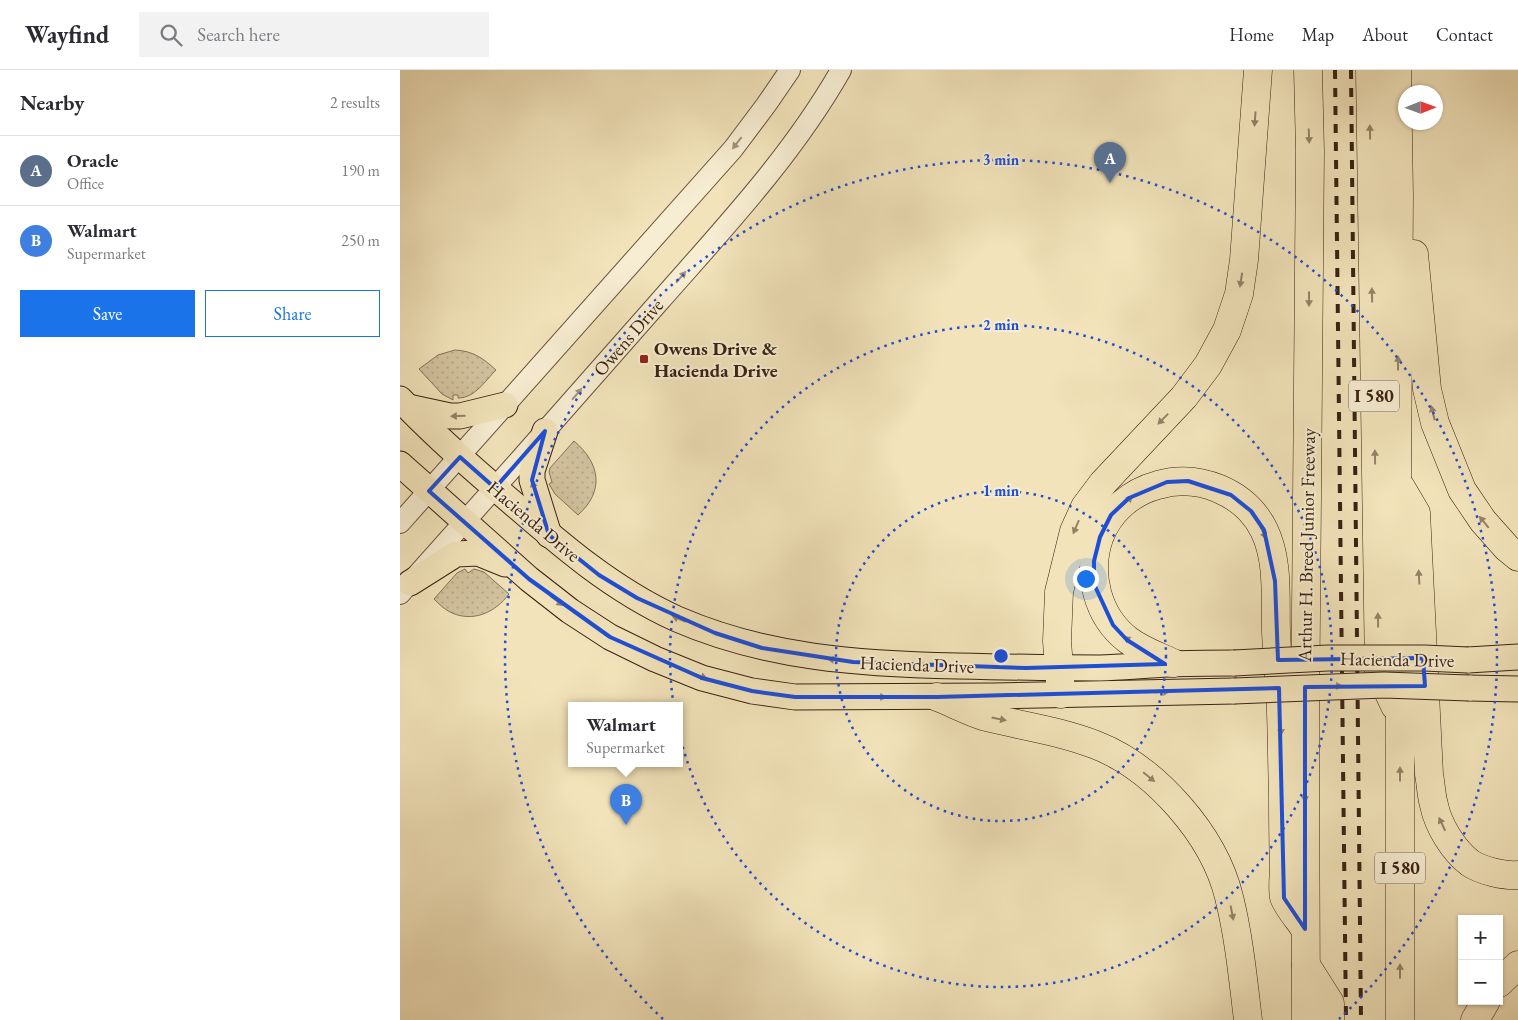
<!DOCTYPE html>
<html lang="en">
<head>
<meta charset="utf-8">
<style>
  body { margin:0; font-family:"EB Garamond",serif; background:#f2f2f3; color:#2b2b33 }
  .controls { position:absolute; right:15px; bottom:15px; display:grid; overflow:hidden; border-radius:0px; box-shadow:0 1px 4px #0004 }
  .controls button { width:45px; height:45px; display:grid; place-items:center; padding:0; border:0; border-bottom:1px solid #e1e1e2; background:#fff; color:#2b2b33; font:25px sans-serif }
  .compass { position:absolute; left:998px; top:15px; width:45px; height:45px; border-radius:50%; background:#fff; box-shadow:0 1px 4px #0004; rotate:89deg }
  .you { position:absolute; left:685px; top:508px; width:18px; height:18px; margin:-12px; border:4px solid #fff; border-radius:50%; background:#1a73e8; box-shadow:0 0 0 8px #1a73e833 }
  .badge { display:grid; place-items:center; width:32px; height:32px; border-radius:50%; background:#1a73e8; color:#fff; font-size:16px; font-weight:700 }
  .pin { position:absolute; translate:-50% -41px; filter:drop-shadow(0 1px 2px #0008) }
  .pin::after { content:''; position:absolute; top:26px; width:18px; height:15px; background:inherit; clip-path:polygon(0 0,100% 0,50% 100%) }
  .popup { position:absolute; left:168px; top:632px; width:115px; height:65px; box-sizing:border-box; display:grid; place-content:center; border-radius:0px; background:#fff; filter:drop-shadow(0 1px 4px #0005); font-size:16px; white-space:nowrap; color:#7c7c81 }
  .popup b { font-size:19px; color:#2b2b33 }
  .popup::after { content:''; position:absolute; left:50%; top:100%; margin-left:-10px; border:10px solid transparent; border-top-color:#fff }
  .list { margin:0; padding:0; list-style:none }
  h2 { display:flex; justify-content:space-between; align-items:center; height:65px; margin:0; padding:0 20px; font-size:21px }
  h2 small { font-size:16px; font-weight:400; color:#7c7c81 }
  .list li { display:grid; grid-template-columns:32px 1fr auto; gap:15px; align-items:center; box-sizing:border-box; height:70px; padding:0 20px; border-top:1px solid #e1e1e2 }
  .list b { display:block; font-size:19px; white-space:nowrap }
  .list p { margin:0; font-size:16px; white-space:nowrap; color:#7c7c81 }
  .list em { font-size:16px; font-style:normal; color:#7c7c81 }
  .actions { display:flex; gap:10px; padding:15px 20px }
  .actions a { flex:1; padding:11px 0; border:1px solid #1a73e8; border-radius:0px; text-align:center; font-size:18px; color:#1a73e8 }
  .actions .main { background:#1a73e8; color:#fff }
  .icon { flex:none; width:28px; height:28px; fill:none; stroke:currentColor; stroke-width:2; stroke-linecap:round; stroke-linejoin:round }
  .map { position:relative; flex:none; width:1118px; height:950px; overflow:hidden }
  header { display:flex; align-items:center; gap:30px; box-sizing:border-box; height:70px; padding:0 25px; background:#fff; border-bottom:1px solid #e1e1e2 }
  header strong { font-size:24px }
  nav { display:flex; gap:28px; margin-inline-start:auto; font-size:18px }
  .search { width:350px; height:45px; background:#f2f2f3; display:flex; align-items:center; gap:12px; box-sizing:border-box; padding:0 18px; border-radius:0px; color:#7c7c81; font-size:19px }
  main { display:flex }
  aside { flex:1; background:#fff }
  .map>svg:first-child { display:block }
</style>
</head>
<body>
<header>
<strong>Wayfind</strong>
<div class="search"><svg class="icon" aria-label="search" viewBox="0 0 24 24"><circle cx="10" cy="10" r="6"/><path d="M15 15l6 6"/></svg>Search here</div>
<nav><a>Home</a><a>Map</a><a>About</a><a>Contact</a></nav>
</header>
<main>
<aside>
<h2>Nearby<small>2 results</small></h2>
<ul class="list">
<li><span class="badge" style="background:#5c6f8a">A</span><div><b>Oracle</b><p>Office</p></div><em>190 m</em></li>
<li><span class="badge" style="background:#3f7fe0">B</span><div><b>Walmart</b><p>Supermarket</p></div><em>250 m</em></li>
</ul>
<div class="actions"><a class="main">Save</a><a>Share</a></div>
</aside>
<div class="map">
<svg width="1118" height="950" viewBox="0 0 1118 950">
  <defs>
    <pattern id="grass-dots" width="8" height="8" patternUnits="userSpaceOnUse" patternTransform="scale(1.25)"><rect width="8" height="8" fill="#d2c29e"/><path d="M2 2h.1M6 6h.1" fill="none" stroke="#b5a687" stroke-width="1.8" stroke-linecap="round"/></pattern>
  </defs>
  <rect width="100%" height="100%" fill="#f2e3ba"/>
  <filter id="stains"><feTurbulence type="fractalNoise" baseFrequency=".004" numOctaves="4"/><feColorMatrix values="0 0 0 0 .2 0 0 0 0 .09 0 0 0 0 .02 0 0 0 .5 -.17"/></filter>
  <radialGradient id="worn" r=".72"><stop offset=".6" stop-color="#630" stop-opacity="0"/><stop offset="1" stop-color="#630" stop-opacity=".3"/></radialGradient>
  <!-- grass -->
  <g fill="url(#grass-dots)" stroke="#857259">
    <path d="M55,280c18,1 28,8 41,20 -11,11 -21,28 -38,28v-3h-5v5l-11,-6 -23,-25 19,-14z"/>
    <path d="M174,371c26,22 31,50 4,74l-23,-21 -6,-10 3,-2 -3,-10 1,-4z"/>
    <path d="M65,499l3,4 6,-4 10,3 25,22c-14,19 -37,29 -59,18 -6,-3 -11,-8 -16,-13l23,-26z"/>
  </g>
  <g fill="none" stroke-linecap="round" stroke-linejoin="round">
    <defs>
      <g id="minor">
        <polyline points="0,453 333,79 366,35 390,0"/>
        <path d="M0,524c87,-97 173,-194 259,-292 65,-74 133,-146 182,-232"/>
      </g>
      <g id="major">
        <path d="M0,329c34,36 71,68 108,100 53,46 105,91 169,120 90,39 184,45 280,47 48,1 96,2 143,2 24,-1 47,-3 70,-4 21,-1 43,-1 64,-1"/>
        <polyline points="8,337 50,346 60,346 105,335"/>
        <polyline points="145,361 132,401 132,410 149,465"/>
        <polyline points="0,394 129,509 170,541 210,567 255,589 302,608 352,621 395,627 593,626 834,621"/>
        <polyline points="10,513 56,484 78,483 105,494"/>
        <polyline points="1068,590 1118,587"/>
        <polyline points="1069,618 1118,619"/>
      </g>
      <g id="highway">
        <polyline points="970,0 979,602 995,636"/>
        <polyline points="997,0 999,126 997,412 1000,647 1000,950"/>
        <polyline points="1014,184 1027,319 1035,353 1062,420 1083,451 1107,478 1118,487"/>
        <path d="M1000,416l16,27 13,261c2,10 2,21 5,31 4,20 19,45 36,58 12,8 34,13 48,12"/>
        <path d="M773,593c-15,-7 -32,-13 -45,-23 -31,-24 -41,-66 -29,-102 10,-27 32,-46 59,-53 40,-12 87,7 106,45 15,31 11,67 12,101 1,27 4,54 5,82 1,27 1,54 2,82 0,23 0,47 1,70 0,10 -2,22 0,32 2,8 16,24 21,32"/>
        <polyline points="661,624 657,571 659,522 674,461 685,437 703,413 784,327 808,295 827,260 839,224 844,190 858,0"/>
        <path d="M537,627c16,6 32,15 49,20 37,9 74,14 110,28 59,23 118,90 133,152 10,40 14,82 19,123"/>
        <polyline points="906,895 930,933 930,950"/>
        <polyline points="1099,913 1118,895"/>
        <polyline points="906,950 905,658 910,81 908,0"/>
        <polyline points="1075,950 1086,931"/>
      </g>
    </defs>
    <!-- minor casing -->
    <use href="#minor" stroke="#66523e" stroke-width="22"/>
    <!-- major casing -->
    <use href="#major" stroke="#382114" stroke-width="27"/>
    <!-- highway casing -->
    <use href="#highway" stroke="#382114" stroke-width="29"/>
    <!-- minor -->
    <use href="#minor" stroke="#f7edd2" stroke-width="20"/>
    <!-- major -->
    <use href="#major" stroke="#f2e3ba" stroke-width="25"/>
    <!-- highway -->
    <use href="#highway" stroke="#f2e3ba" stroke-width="28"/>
    <!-- rail -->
    <g stroke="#382114" stroke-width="4" stroke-dasharray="9 9" stroke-linecap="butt">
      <polyline points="935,0 946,950"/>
      <polyline points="951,0 961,950"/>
    </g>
    <defs>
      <g id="major-bridge">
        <polyline points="834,593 928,588 1024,588 1068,590"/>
        <polyline points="834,621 984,615 1069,618"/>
      </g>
    </defs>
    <!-- major-bridge casing -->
    <use href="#major-bridge" stroke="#382114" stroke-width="27" stroke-linecap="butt"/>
    <!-- major-bridge -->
    <use href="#major-bridge" stroke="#f2e3ba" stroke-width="25"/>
  </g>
  <!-- one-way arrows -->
  <defs><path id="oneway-solid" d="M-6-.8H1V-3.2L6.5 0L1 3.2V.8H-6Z" transform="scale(1.25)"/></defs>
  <g fill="#958267">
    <use href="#oneway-solid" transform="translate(855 49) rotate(94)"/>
    <use href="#oneway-solid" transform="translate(970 62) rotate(-91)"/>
    <use href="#oneway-solid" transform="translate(909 66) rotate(88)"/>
    <use href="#oneway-solid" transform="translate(841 210) rotate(99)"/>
    <use href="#oneway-solid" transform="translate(972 225) rotate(-91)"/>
    <use href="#oneway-solid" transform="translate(909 229) rotate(90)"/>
    <use href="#oneway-solid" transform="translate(998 293) rotate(-90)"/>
    <use href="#oneway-solid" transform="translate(1033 343) rotate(-103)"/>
    <use href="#oneway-solid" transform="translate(58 346) rotate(178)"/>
    <use href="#oneway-solid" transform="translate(763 349) rotate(134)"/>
    <use href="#oneway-solid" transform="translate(975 387) rotate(-91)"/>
    <use href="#oneway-solid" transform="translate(134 418) rotate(-104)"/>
    <use href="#oneway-solid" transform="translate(727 431) rotate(-41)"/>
    <use href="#oneway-solid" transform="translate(1084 452) rotate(-129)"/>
    <use href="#oneway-solid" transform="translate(676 457) rotate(113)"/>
    <use href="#oneway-solid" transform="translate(863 462) rotate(65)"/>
    <use href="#oneway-solid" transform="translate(1019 507) rotate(-93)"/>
    <use href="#oneway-solid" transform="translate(157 531) rotate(37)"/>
    <use href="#oneway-solid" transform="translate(279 549) rotate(-157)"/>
    <use href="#oneway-solid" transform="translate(978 550) rotate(-91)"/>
    <use href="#oneway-solid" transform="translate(730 571) rotate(-143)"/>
    <use href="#oneway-solid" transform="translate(435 590) rotate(-172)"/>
    <use href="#oneway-solid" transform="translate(300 606) rotate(19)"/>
    <use href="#oneway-solid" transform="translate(935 616) rotate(-2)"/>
    <use href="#oneway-solid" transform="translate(762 622) rotate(-1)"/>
    <use href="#oneway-solid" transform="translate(479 627)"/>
    <use href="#oneway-solid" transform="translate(599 649) rotate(11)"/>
    <use href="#oneway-solid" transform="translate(881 658) rotate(88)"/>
    <use href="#oneway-solid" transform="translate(1000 704) rotate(-90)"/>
    <use href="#oneway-solid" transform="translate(749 707) rotate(39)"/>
    <use href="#oneway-solid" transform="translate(905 725) rotate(90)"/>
    <use href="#oneway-solid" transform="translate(1042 754) rotate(-115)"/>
    <use href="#oneway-solid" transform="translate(832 843) rotate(79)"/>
    <use href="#oneway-solid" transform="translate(1000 901) rotate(-90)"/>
  </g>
  <g fill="#a1917c">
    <use href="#oneway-solid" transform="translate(337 73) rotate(128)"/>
    <use href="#oneway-solid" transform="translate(281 207) rotate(-49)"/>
    <use href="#oneway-solid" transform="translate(177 324) rotate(-49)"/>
  </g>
  <!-- marked area -->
  <path fill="none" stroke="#1d4ed8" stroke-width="4" stroke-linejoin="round" d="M145,361l-13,49 17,55 50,40 38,23 78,35 47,15 91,14 173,6 139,-4 -38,-24 -14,-15 -19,-41v-23l6,-24 11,-22 18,-17 38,-16 21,-1 43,14 20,16 13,19 11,51 3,79 145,-2 2,28 -120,1v242l-21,-31 -5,-210 -342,9h-142l-43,-6 -50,-13 -92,-41 -81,-58 -100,-88 31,-34 35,31z"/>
  <!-- distance rings -->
  <g fill="none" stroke="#1d4ed8" stroke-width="2.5" stroke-dasharray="2.5 5">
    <circle cx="601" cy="586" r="165"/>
    <circle cx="601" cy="586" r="331"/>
    <path d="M263 949A496 496 0 1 1 939 949"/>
  </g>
  <!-- markers -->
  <rect fill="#8f2418" stroke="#f7edd2" stroke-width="2" x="239" y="284" width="10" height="10" rx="2.5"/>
  <g text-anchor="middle" stroke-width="4" stroke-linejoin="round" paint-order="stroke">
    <!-- shield labels -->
    <g fill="#f7edd2" stroke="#715e4d" stroke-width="1">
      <rect x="949" y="310.5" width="50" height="31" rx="4"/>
      <rect x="975" y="782.5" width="50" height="31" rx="4"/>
    </g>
    <g font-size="18" font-weight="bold" fill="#382114">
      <text x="974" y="332">I 580</text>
      <text x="1000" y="804">I 580</text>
    </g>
    <!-- street labels -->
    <g font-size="19" fill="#382114" stroke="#f7edd2">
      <text transform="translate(228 267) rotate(-49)" y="7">Owens Drive</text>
      <text transform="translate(134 451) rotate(40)" y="7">Hacienda Drive</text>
      <text transform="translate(906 475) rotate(-89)" y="7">Arthur H. Breed Junior Freeway</text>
      <text transform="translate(997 589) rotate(1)" y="7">Hacienda Drive</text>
      <text transform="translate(517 594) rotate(2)" y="7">Hacienda Drive</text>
    </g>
    <!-- poi labels -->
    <g font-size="19" font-weight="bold" fill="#382114" stroke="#f7edd2" text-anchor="start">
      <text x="254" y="285">Owens Drive &amp;<tspan x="254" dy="22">Hacienda Drive</tspan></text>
    </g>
  </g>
  <circle cx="601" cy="586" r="8" fill="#1d4ed8" stroke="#f7edd2" stroke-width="2.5"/>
  <g font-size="15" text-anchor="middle" font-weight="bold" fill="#1d4ed8" stroke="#f7edd2" stroke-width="4" stroke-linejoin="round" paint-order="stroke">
    <text x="601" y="95">3 min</text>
    <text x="601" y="260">2 min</text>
    <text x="601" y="426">1 min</text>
  </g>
  <rect width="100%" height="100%" filter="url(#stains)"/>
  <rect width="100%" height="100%" fill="url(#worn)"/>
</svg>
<div class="controls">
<button>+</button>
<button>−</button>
</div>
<svg class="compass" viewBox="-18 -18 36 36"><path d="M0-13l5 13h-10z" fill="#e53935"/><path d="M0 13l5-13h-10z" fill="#7c7c81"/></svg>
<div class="you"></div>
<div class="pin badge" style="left:710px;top:113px;background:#5c6f8a">A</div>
<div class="pin badge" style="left:226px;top:755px;background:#3f7fe0">B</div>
<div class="popup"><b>Walmart</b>Supermarket</div>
</div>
</main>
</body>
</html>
